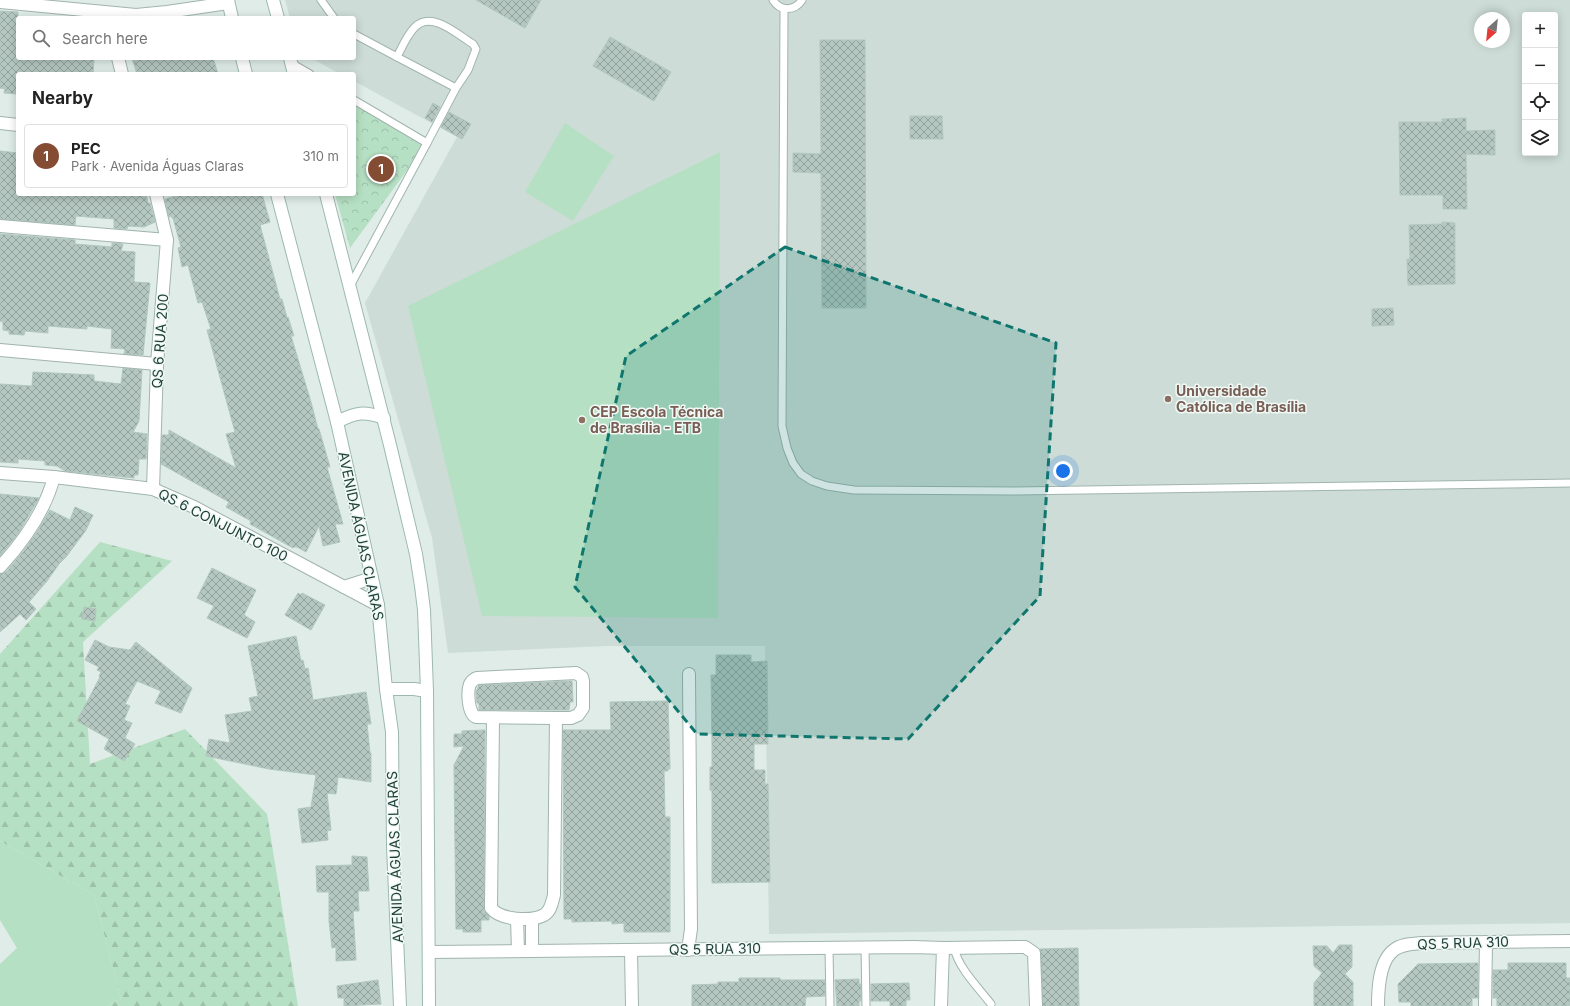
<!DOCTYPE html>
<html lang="en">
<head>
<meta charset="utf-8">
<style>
  body { margin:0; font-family:Inter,sans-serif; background:#f2f2f2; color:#222 }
  .controls { position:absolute; right:12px; top:12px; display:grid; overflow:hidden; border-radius:4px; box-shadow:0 2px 10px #0003 }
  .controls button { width:36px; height:36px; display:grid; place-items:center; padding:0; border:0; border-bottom:1px solid #e0e0e0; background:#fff; color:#222; font:20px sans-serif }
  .compass { position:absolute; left:1474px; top:12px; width:36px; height:36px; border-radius:50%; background:#fff; box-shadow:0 2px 10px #0003; rotate:207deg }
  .you { position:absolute; left:1063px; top:471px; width:14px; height:14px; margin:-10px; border:3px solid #fff; border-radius:50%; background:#1a73e8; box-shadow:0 0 0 6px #1a73e833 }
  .badge { display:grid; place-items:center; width:26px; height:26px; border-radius:50%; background:#854c34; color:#fff; font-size:13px; font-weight:700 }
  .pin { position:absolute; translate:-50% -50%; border:2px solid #fff; box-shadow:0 1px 4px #0006 }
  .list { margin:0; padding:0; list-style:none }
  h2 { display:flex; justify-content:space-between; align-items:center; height:52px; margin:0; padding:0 16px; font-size:17px }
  h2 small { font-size:13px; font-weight:400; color:#767676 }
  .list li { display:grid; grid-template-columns:26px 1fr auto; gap:12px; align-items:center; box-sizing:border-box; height:64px; margin:0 8px 8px; padding:0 8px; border:1px solid #e0e0e0; border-radius:4px }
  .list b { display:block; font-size:15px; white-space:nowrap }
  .list p { margin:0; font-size:13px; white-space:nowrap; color:#767676 }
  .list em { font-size:13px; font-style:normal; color:#767676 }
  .icon { flex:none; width:22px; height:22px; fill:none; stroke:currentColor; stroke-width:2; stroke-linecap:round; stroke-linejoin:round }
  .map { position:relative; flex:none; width:1570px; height:1006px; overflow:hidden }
  .search { position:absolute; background:#fff; box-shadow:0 2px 10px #0003; left:16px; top:16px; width:340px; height:44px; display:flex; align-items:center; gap:10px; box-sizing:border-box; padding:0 14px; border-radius:4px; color:#767676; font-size:15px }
  .panel { position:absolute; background:#fff; box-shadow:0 2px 10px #0003; left:16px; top:72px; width:340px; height:124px; border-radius:4px }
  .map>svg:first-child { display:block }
</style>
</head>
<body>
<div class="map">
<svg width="1570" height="1006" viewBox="0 0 1570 1006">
  <defs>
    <pattern id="forest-firs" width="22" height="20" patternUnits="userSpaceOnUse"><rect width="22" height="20" fill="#b6e0c3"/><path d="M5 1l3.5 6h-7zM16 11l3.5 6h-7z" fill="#9cc1a8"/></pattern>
    <pattern id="park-crowns" width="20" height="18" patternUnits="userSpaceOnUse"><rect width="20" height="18" fill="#b6e0c3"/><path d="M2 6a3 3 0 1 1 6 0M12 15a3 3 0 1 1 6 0" fill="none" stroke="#9cc1a8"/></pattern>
    <pattern id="building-cross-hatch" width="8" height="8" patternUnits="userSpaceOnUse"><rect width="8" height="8" fill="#b4c7c0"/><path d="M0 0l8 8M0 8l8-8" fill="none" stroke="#92a39d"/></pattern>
  </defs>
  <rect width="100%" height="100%" fill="#dfece7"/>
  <!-- built -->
  <path fill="#cddcd6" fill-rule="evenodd" d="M285,0h1285v923l-801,11 -4,-288h-158l-159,7 -16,-115 -67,-235 92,-166 -103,-56v-7h-14l-29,-16h43v-40h-64zM1525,15h30v138h-30zM1480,18h24v24h-24z"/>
  <!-- grass -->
  <g fill="#b6e0c3">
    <polygon points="565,123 614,156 573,221 525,192"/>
    <polygon points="720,152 718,618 482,616 408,306"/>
    <polygon points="0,841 94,895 121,999 107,1006 0,1006 0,964 17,948 0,920"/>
  </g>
  <!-- forest -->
  <polygon fill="url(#forest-firs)" points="100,542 172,561 83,642 90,764 185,729 267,814 298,1006 107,1006 121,999 94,895 0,841 0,654"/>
  <!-- park -->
  <polygon fill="url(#park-crowns)" points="354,100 427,143 350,248 335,194 354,194"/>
  <!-- building -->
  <g fill="url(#building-cross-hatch)" stroke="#b1c7bf">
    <polygon points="476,0 541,0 525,28"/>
    <polygon points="0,11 18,12 18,58 94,58 93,74 18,74 18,94 4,93 5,89 0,88"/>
    <polygon points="610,37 671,72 654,101 593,66"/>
    <polygon points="820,40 865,40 866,308 822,308 821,173 793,172 793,153 821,154"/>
    <polygon points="132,58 213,58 218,74 137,74"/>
    <polygon points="433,103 440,107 432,122 425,118"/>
    <polygon points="449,112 471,124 462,139 441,127"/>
    <polygon points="910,116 942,116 943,139 910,139"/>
    <polygon points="1466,118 1466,131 1495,130 1495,155 1466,154 1467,209 1443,209 1443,195 1400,195 1399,122 1442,122 1442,119"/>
    <polygon points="0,151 18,153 18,194 146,194 148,203 150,203 155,222 144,227 128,226 127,229 114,228 114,219 76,216 75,225 0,219"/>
    <polygon points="183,194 262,194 270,222 260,225 280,299 282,299 287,318 288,317 294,336 291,336 311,402 318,429 319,429 330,467 327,467 343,524 335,524 340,542 323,546 319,526 306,552 297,547 294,547 293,548 250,524 251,521 226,507 229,502 161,464 162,435 169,435 169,430 236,468 226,434 235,432 207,330 211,329 202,302 198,303 188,265 182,267 178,248 181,247 173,218 172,218 171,216 169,217 165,199"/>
    <polygon points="1442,222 1455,223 1455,284 1408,285 1407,259 1410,259 1409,225 1442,224"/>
    <polygon points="0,234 75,240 75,244 112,247 112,243 123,244 121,251 135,252 134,282 150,283 143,355 124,354 125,349 111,348 112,329 87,326 87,329 48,326 48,333 25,331 24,335 9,334 9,331 3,330 3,322 0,321"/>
    <polygon points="1393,308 1394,325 1372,326 1372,309"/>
    <polygon points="123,368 142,370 139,421 133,432 147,434 146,459 139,459 138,475 134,475 134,478 65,471 57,466 45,465 45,461 18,459 18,463 0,462 0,384 32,386 33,372 94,375 94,381 121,384"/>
    <polygon points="0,494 39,498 19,532 0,556"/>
    <polygon points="75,507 93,515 86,530 66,557 59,564 47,581 29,602 36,609 26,620 20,614 0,632 0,574 6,572 23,552 39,529 50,510 70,520"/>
    <polygon points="212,568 256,590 244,615 255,622 247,638 207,618 214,606 197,598"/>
    <polygon points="298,593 301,595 302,593 325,605 311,630 285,615"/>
    <polygon points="84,607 96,609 95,621 82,619"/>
    <polygon points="296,636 301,661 303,660 305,669 308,668 313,700 366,692 371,724 367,724 370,753 371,753 371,782 338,777 336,794 327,793 331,830 327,831 328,840 302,843 298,809 311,807 316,775 269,769 206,756 209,739 230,743 225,715 252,711 249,698 258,696 248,646"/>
    <polygon points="95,640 109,647 130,650 136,642 192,688 181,713 155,703 161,691 137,681 125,704 130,706 124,720 132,723 125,738 135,744 124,761 104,749 109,739 77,721 100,677 99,676 101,672 97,670 99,667 85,660"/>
    <polygon points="716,655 751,655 751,662 767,661 768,744 754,744 754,770 765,770 765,784 768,784 770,882 712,883 712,791 710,790 710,767 712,767 712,747 711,675 716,675"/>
    <polygon points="572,681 573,702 570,702 569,710 479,710 479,703 477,703 476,692 479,685"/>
    <polygon points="668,701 670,769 668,769 668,771 664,771 665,817 670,817 670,932 624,932 624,923 612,924 612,921 572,922 572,919 564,919 563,730 611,730 610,702"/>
    <polygon points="485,730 484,908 484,911 489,916 489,920 481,920 481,932 463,932 463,929 456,929 454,765 464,746 454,747 454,734 462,734 462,731"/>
    <polygon points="352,856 367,857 369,891 358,891 359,911 353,911 356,960 336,961 336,947 332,948 329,921 329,892 317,892 316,866 352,865"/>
    <polygon points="1339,945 1352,945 1352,967 1345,974 1353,982 1353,1006 1314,1006 1314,983 1322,973 1314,966 1313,946 1327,946 1333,953"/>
    <polygon points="1078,948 1079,1006 1043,1006 1040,949"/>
    <polygon points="1478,963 1478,998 1472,998 1472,1006 1411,1006 1411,1002 1399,1002 1398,984 1418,964"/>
    <polygon points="1508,963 1566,963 1566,978 1570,978 1570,1006 1497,1006 1497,998 1493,998 1493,970 1508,970"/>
    <polygon points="739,978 780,978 780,980 825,980 825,996 806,997 805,1006 692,1006 692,985 718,984 718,982 739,982"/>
    <polygon points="859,979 859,984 861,984 861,1001 859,1001 859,1006 837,1006 835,980"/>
    <polygon points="378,980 381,1004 344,1006 344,998 338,998 337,986"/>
    <polygon points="909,983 910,1000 906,1000 906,1006 890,1006 890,1001 871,1001 871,984"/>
  </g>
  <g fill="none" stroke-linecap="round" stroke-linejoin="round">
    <defs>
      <g id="service">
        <polyline points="321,0 334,18"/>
        <path d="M773,0c7,12 22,11 29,0"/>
        <polyline points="784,9 782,426 787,448 793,463 801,474 812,481 827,486 854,490 1013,491 1570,483"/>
        <polyline points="354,34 397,57"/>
        <polyline points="291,63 310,74"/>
        <path d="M427,143l29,-55 12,-18 8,-21 -3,-5c-15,-9 -41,-34 -58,-17 -8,8 -13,20 -18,30l59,31"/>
        <polyline points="350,286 427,143 354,100"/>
        <polyline points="865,947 866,1006"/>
        <polyline points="829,948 830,1006"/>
        <path d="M954,948c5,21 24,39 37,56"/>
      </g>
      <g id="minor">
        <polyline points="0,2 136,15 167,12 228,3"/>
        <polyline points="118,58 122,74"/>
        <polyline points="0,123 18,125"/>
        <polyline points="0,226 167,240"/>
        <polyline points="0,350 157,364"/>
        <polyline points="153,489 157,364 167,240 156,194"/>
        <path d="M0,567c24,-26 45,-56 54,-90"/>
        <path d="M576,673l6,4 1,4v27l-5,7 -7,3h-15l-80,-1c-8,-3 -9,-26 -6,-33 2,-3 4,-5 7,-6z"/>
        <path d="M493,718l-2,190c9,12 40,14 53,7 7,-4 8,-13 10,-20l2,-177"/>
        <polyline points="517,919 518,951"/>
        <polyline points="532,919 532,950"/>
        <polyline points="943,948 1025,947 1034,953 1036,1006"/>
        <polyline points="631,950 632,1006"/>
        <polyline points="688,950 691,929 689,674"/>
        <polyline points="429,952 914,947 943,948 941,1006"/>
        <path d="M1378,1006c0,-17 1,-45 16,-56 7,-6 19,-6 27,-7l149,-2"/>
        <polyline points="1485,1006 1486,942"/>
      </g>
      <g id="tertiary">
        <polyline points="0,473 54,477 153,489 194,507 378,605"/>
        <polyline points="344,587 372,578"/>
      </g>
      <g id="secondary">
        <polyline points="228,0 232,18"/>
        <polyline points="273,0 278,18"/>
        <polyline points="242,58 246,74"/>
        <polyline points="290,58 294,74"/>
        <polyline points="277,194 337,422 378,605 386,689 392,732 393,846 400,1006"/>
        <polyline points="326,194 390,445 416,554 421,586 424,610 427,691 429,1006"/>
        <path d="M337,422c19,-10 27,-11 47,-4"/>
        <polyline points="386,689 414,689 427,691"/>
      </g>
    </defs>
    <!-- service casing -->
    <use href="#service" stroke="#a1b4af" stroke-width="9"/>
    <!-- minor casing -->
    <use href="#minor" stroke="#a1b4af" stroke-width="14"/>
    <!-- tertiary casing -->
    <use href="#tertiary" stroke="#a1b4af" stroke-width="14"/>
    <!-- secondary casing -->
    <use href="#secondary" stroke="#9cb9b0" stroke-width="14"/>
    <!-- service -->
    <use href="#service" stroke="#fff" stroke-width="7"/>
    <!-- minor -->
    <use href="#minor" stroke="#fff" stroke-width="12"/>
    <!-- tertiary -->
    <use href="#tertiary" stroke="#fff" stroke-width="12"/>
    <!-- secondary -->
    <use href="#secondary" stroke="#fff" stroke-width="12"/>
  </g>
  <!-- marked area -->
  <path fill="#0f766e" fill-opacity="0.2" stroke="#0f766e" stroke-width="3" stroke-dasharray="8 5" stroke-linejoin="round" d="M785,247l271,96 -16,253 -132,143 -211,-5 -122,-147 51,-231z"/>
  <!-- markers -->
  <g fill="#8d6e63" stroke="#f0f9f5" stroke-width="1.5">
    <circle cx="1168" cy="399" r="4"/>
    <circle cx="582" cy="420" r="4"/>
  </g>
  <g text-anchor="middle" stroke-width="3" stroke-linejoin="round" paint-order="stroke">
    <!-- street labels -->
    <g font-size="14" fill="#1e3e37" stroke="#f0f9f5">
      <text transform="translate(160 341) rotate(-86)" y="5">QS 6 RUA 200</text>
      <text transform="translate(223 525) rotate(27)" y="5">QS 6 CONJUNTO 100</text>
      <text transform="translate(361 536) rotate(78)" y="5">AVENIDA ÁGUAS CLARAS</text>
      <text transform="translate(395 857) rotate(-92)" y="5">AVENIDA ÁGUAS CLARAS</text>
      <text transform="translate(1463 943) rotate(-2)" y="5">QS 5 RUA 310</text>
      <text transform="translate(715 949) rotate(-1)" y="5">QS 5 RUA 310</text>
    </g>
    <!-- education labels -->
    <g font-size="14" font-weight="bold" fill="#785e54" stroke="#f0f9f5" text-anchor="start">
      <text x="1176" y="396">Universidade<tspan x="1176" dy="16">Católica de Brasília</tspan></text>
      <text x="590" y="417">CEP Escola Técnica<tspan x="590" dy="16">de Brasília - ETB</tspan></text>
    </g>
  </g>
</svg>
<div class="controls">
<button>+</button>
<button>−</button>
<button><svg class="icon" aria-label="locate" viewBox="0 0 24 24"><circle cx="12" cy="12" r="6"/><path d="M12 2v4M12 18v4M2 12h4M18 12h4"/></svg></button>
<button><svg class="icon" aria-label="layers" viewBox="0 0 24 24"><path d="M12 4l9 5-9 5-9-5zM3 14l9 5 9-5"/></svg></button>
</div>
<svg class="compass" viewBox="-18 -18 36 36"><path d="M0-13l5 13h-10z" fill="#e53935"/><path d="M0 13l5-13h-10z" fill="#767676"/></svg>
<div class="you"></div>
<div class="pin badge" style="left:381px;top:169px">1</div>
<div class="search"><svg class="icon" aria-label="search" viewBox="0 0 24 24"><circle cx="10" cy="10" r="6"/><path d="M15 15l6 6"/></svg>Search here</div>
<section class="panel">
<h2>Nearby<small></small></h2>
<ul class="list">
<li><span class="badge">1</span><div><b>PEC</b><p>Park · Avenida Águas Claras</p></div><em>310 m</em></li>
</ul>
</section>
</div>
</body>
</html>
